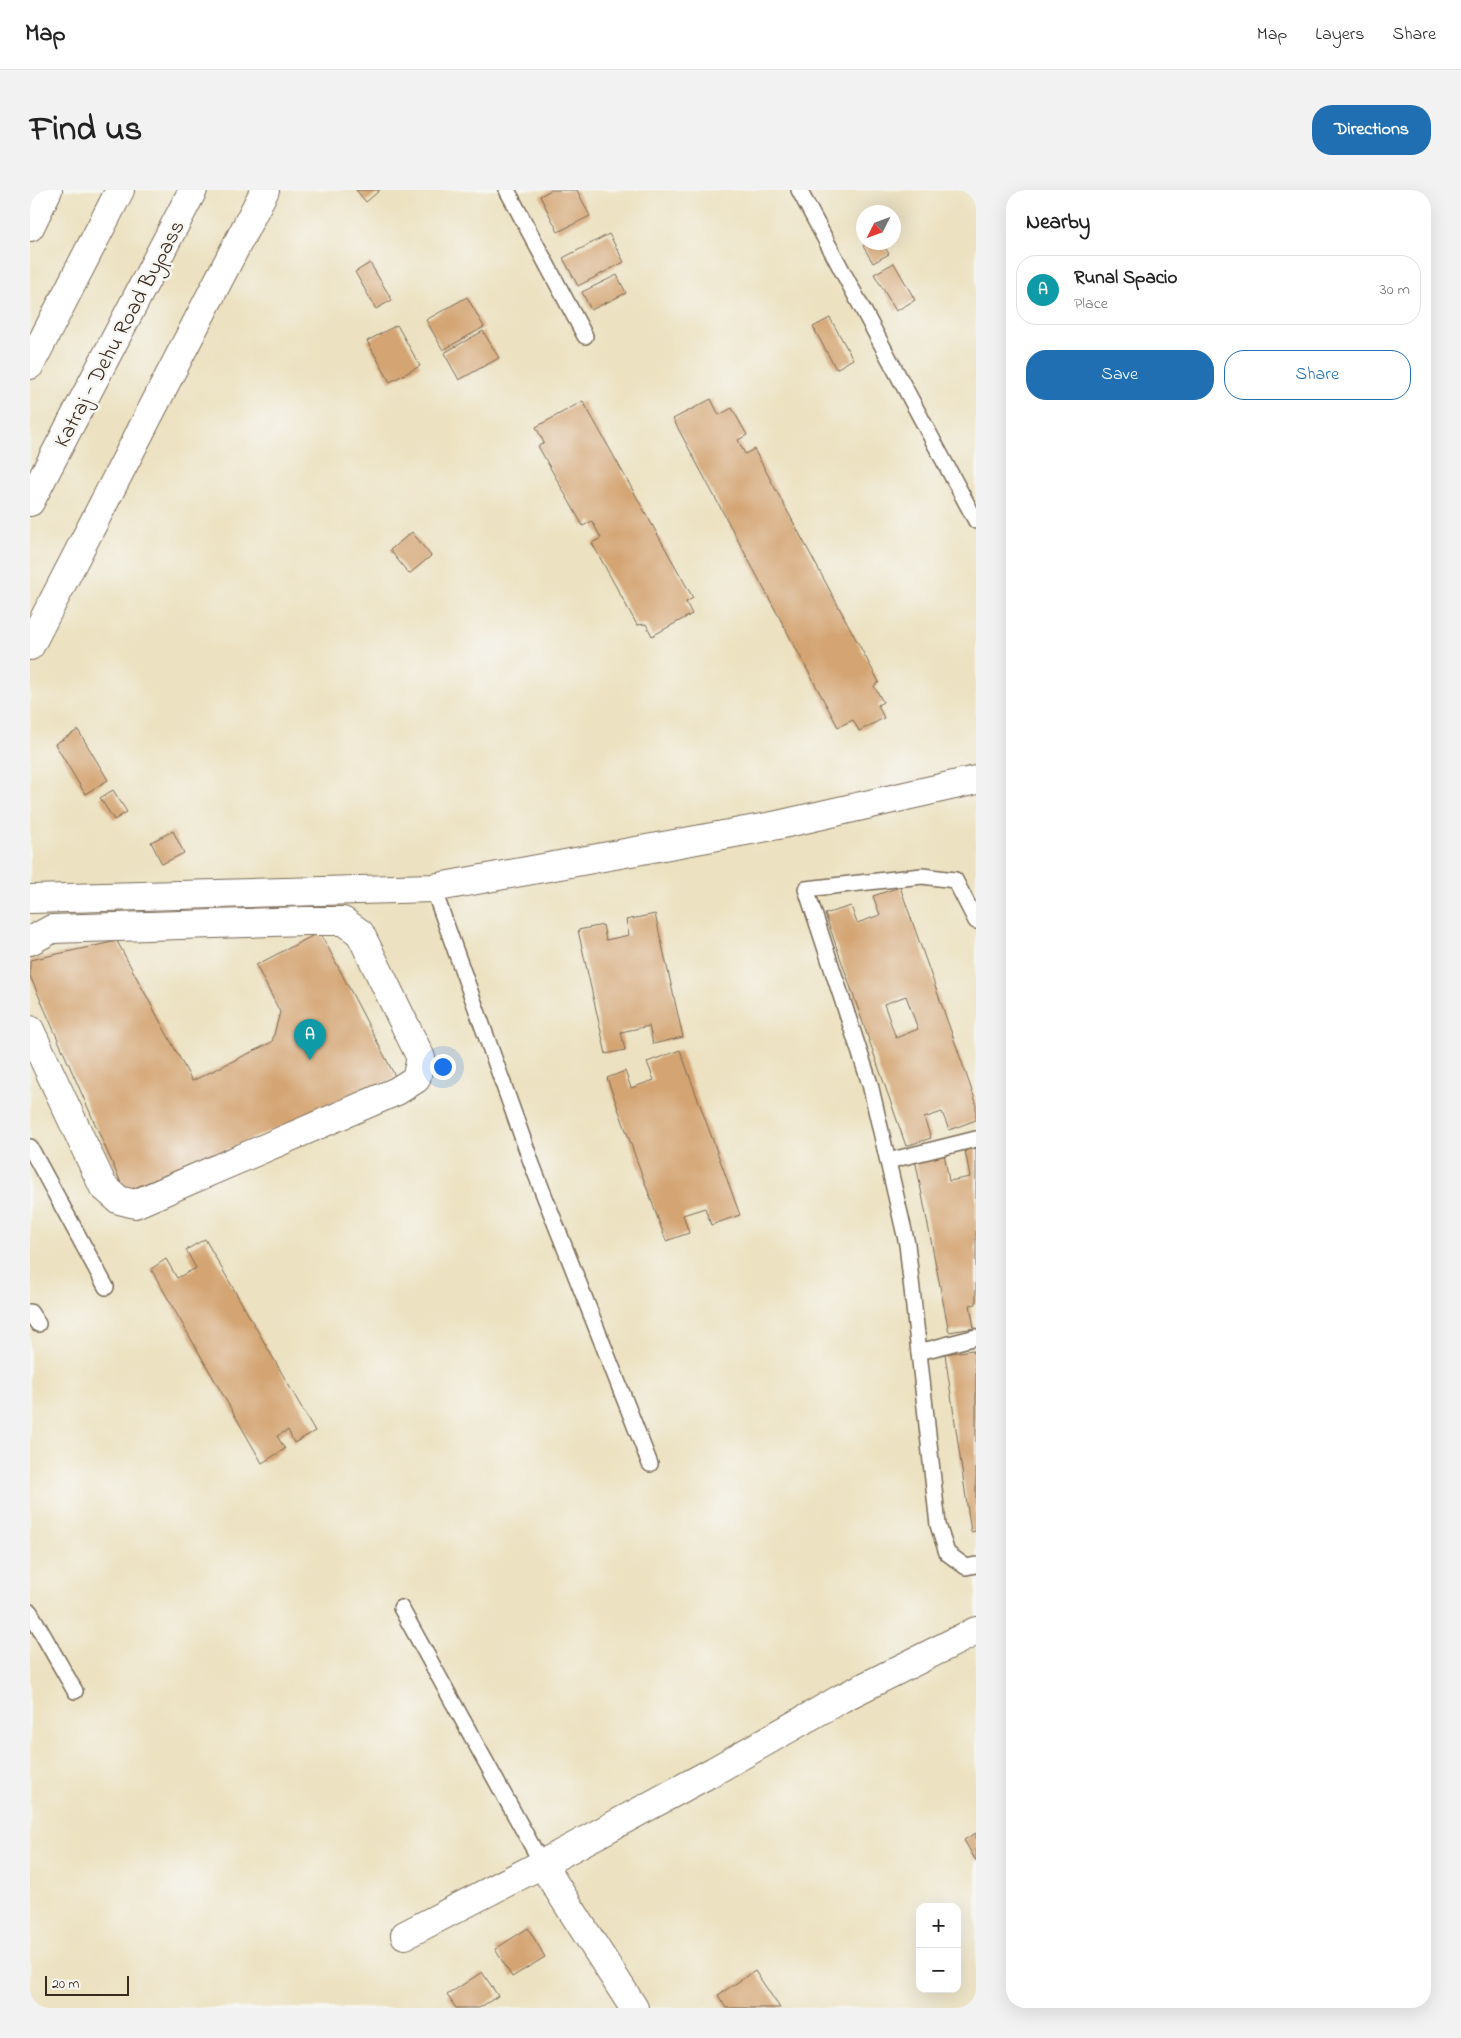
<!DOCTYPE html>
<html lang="en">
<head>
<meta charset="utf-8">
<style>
  body { margin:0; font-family:"Indie Flower",sans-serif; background:#f2f2f2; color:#222 }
  .controls { position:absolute; right:15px; bottom:15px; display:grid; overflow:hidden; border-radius:10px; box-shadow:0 5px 20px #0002 }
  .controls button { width:45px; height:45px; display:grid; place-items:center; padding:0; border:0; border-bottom:1px solid #e0e0e0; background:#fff; color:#222; font:25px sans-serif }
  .compass { position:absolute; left:826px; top:15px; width:45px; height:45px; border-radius:50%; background:#fff; box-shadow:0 5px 20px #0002; rotate:228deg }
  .scale { position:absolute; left:15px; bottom:12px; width:84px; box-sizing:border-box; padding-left:5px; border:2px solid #3b2a1e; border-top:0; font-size:14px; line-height:18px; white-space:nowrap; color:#3b2a1e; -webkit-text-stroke:4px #f6f6f2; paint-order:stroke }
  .you { position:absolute; left:412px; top:876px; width:18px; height:18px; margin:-12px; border:4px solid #fff; border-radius:50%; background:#1a73e8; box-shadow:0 0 0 8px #1a73e833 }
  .badge { display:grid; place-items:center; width:32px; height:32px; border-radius:50%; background:#1f6fb2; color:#fff; font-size:16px; font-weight:700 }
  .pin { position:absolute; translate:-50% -41px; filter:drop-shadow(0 1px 2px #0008) }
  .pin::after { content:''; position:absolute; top:26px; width:18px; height:15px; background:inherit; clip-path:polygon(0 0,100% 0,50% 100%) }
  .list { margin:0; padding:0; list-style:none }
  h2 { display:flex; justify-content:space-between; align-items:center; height:65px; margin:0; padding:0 20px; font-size:21px }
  h2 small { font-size:16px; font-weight:400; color:#767676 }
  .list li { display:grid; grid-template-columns:32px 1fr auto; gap:15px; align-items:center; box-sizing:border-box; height:70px; margin:0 10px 10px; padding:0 10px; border:1px solid #e0e0e0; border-radius:20px }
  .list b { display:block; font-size:19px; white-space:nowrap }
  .list p { margin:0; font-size:16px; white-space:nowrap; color:#767676 }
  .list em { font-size:16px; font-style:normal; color:#767676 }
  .actions { display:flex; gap:10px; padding:15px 20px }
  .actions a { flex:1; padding:11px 0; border:1px solid #1f6fb2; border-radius:20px; text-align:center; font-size:18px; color:#1f6fb2 }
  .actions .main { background:#1f6fb2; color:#fff }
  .map { position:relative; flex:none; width:946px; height:1818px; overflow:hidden; border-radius:20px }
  header { display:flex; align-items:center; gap:30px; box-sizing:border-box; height:70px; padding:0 25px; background:#fff; border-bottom:1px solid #e0e0e0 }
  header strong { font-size:24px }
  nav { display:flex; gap:28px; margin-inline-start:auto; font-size:18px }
  .intro { display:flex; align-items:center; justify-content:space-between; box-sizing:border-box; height:120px; padding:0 30px }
  h1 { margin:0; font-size:35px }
  .button { padding:12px 22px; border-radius:20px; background:#1f6fb2; color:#fff; font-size:18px; font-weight:700 }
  main { display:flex; gap:30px; padding:0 30px }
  aside { flex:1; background:#fff; border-radius:20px; box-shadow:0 5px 20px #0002 }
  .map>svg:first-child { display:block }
</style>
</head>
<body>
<header>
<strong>Map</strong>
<nav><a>Map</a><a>Layers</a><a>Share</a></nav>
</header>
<div class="intro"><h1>Find us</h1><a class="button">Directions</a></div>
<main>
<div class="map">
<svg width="946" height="1818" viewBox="0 0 946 1818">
  <rect width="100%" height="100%" fill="#f6f6f2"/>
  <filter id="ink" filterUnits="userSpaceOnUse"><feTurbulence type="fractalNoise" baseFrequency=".02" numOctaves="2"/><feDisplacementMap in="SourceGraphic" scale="10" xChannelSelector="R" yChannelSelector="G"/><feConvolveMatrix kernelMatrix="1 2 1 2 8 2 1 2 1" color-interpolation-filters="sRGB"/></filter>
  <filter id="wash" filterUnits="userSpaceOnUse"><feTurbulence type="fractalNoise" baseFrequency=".0096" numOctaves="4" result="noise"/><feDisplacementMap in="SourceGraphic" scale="20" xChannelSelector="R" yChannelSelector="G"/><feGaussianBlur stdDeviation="1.12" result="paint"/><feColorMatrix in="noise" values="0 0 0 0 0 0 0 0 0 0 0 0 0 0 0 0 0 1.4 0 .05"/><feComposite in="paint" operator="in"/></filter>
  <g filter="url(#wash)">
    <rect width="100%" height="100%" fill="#ece1c0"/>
    <g id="blocks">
      <!-- building -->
      <g fill="#d4a472" fill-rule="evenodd">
        <polygon points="326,0 350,0 336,12"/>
        <polygon points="521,0 547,0 560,26 528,42 510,6"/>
        <polygon points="579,44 594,72 548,96 533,68"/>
        <polygon points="838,52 852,52 859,64 843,73 833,56"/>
        <polygon points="340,73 362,110 346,119 325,82"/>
        <polygon points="864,73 885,110 866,121 844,84"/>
        <polygon points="587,85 596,103 561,120 552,102"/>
        <polygon points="437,107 454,137 413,160 396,130"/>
        <polygon points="800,128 823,169 806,179 783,137"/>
        <polygon points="367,135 390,176 360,192 337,151"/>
        <polygon points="453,141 469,168 429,190 414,163"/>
        <polygon points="681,209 689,225 702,218 717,245 708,250 715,264 724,259 849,492 844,496 853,512 848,515 854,528 829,541 823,530 808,537 643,229"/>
        <polygon points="553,211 663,408 656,412 662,424 622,446 616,434 607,435 562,353 571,348 562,331 553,336 508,256 514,253 506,237"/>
        <polygon points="382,342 401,366 379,384 360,360"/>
        <polygon points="48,540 78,590 55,604 25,554"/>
        <polygon points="83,600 97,622 84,630 70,608"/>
        <polygon points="143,641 154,663 132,674 121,652"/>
        <path d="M870,697l76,215v18l-27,10 -7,-18 -18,6 7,20 -25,8 -81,-232 26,-8 6,17 23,-8 -7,-19zM876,806l12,33 -22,9 -12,-34z"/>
        <polygon points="625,724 653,847 623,854 619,836 591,842 595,860 576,864 548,740 573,735 576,750 599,745 596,730"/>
        <polygon points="290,742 366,888 95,1002 0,786 0,770 87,751 162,891 242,852 250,822 226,775"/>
        <polygon points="650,860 710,1025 681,1035 675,1018 653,1025 659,1043 636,1051 577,888 595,881 601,898 624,890 617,872"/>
        <polygon points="946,958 946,1114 940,1115 944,1138 919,1142 885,969 914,963 919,991 940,987 935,960"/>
        <polygon points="175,1049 285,1241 264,1253 258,1240 247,1246 255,1259 232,1273 121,1079 136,1069 147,1088 166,1078 156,1060"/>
        <polygon points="943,1160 946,1180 946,1341 941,1342 915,1164"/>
        <polygon points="946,1643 946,1671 934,1650"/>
        <polygon points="498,1738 515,1767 482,1787 465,1759"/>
        <polygon points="725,1781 750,1818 696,1818 688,1805"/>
        <polygon points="452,1782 468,1806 449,1818 426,1818 417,1805"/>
      </g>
    </g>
  </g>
  <g filter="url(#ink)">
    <use href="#blocks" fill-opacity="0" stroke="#796a57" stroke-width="1"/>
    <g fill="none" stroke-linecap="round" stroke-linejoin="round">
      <defs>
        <g id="service">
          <polyline points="477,0 555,146"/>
          <polyline points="769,0 946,331"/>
          <polyline points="403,698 503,977 620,1274"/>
          <polyline points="946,731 925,690 892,686 776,699 840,894 877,1054 908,1335 917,1363 936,1377 946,1375"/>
          <polyline points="0,957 76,1097"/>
          <polyline points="858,971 946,949"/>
          <polyline points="0,1122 8,1134"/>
          <polyline points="889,1162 946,1147"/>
          <polyline points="371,1418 512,1674"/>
          <polyline points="0,1422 45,1501"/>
        </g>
        <g id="minor">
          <polyline points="0,709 403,698 748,635 946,590"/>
          <polyline points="0,751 22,739 276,731 313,731 330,743 391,868 386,889 367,901 105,1014 89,1010 73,996 0,840"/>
          <polyline points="512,1674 604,1818"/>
          <polyline points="375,1745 512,1674 684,1581 812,1508 946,1441"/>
        </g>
        <g id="primary">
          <polyline points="0,37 18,0"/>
          <polyline points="0,456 235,0"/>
        </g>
        <g id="trunk">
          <polyline points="0,175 90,0"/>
          <polyline points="0,312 163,0"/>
        </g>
      </defs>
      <!-- service casing -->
      <use href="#service" stroke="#796a57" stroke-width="18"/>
      <!-- minor casing -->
      <use href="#minor" stroke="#796a57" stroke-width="30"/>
      <!-- primary casing -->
      <use href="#primary" stroke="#796a57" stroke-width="30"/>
      <!-- trunk casing -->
      <use href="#trunk" stroke="#796a57" stroke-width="30"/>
      <!-- service -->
      <use href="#service" stroke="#fff" stroke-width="15"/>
      <!-- minor -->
      <use href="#minor" stroke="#fff" stroke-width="28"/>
      <!-- primary -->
      <use href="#primary" stroke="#fff" stroke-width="28"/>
      <!-- trunk -->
      <use href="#trunk" stroke="#fff" stroke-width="28"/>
    </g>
  </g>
  <g text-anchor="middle" stroke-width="5" stroke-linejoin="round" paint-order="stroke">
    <!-- street labels -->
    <g font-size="22" fill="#3b2a1e" stroke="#f6f6f2">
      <text transform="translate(88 143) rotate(-62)" y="8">Katraj - Dehu Road Bypass</text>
    </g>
  </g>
</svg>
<div class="controls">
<button>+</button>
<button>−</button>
</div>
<svg class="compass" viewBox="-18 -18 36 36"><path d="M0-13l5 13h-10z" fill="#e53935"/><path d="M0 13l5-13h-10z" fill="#767676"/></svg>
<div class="scale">20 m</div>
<div class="you"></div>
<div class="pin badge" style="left:280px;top:870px;background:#0f9aa8">A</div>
</div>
<aside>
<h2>Nearby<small></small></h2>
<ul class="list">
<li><span class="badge" style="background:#0f9aa8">A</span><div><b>Runal Spacio</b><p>Place</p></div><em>30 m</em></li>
</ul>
<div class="actions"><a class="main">Save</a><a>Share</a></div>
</aside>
</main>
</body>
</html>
